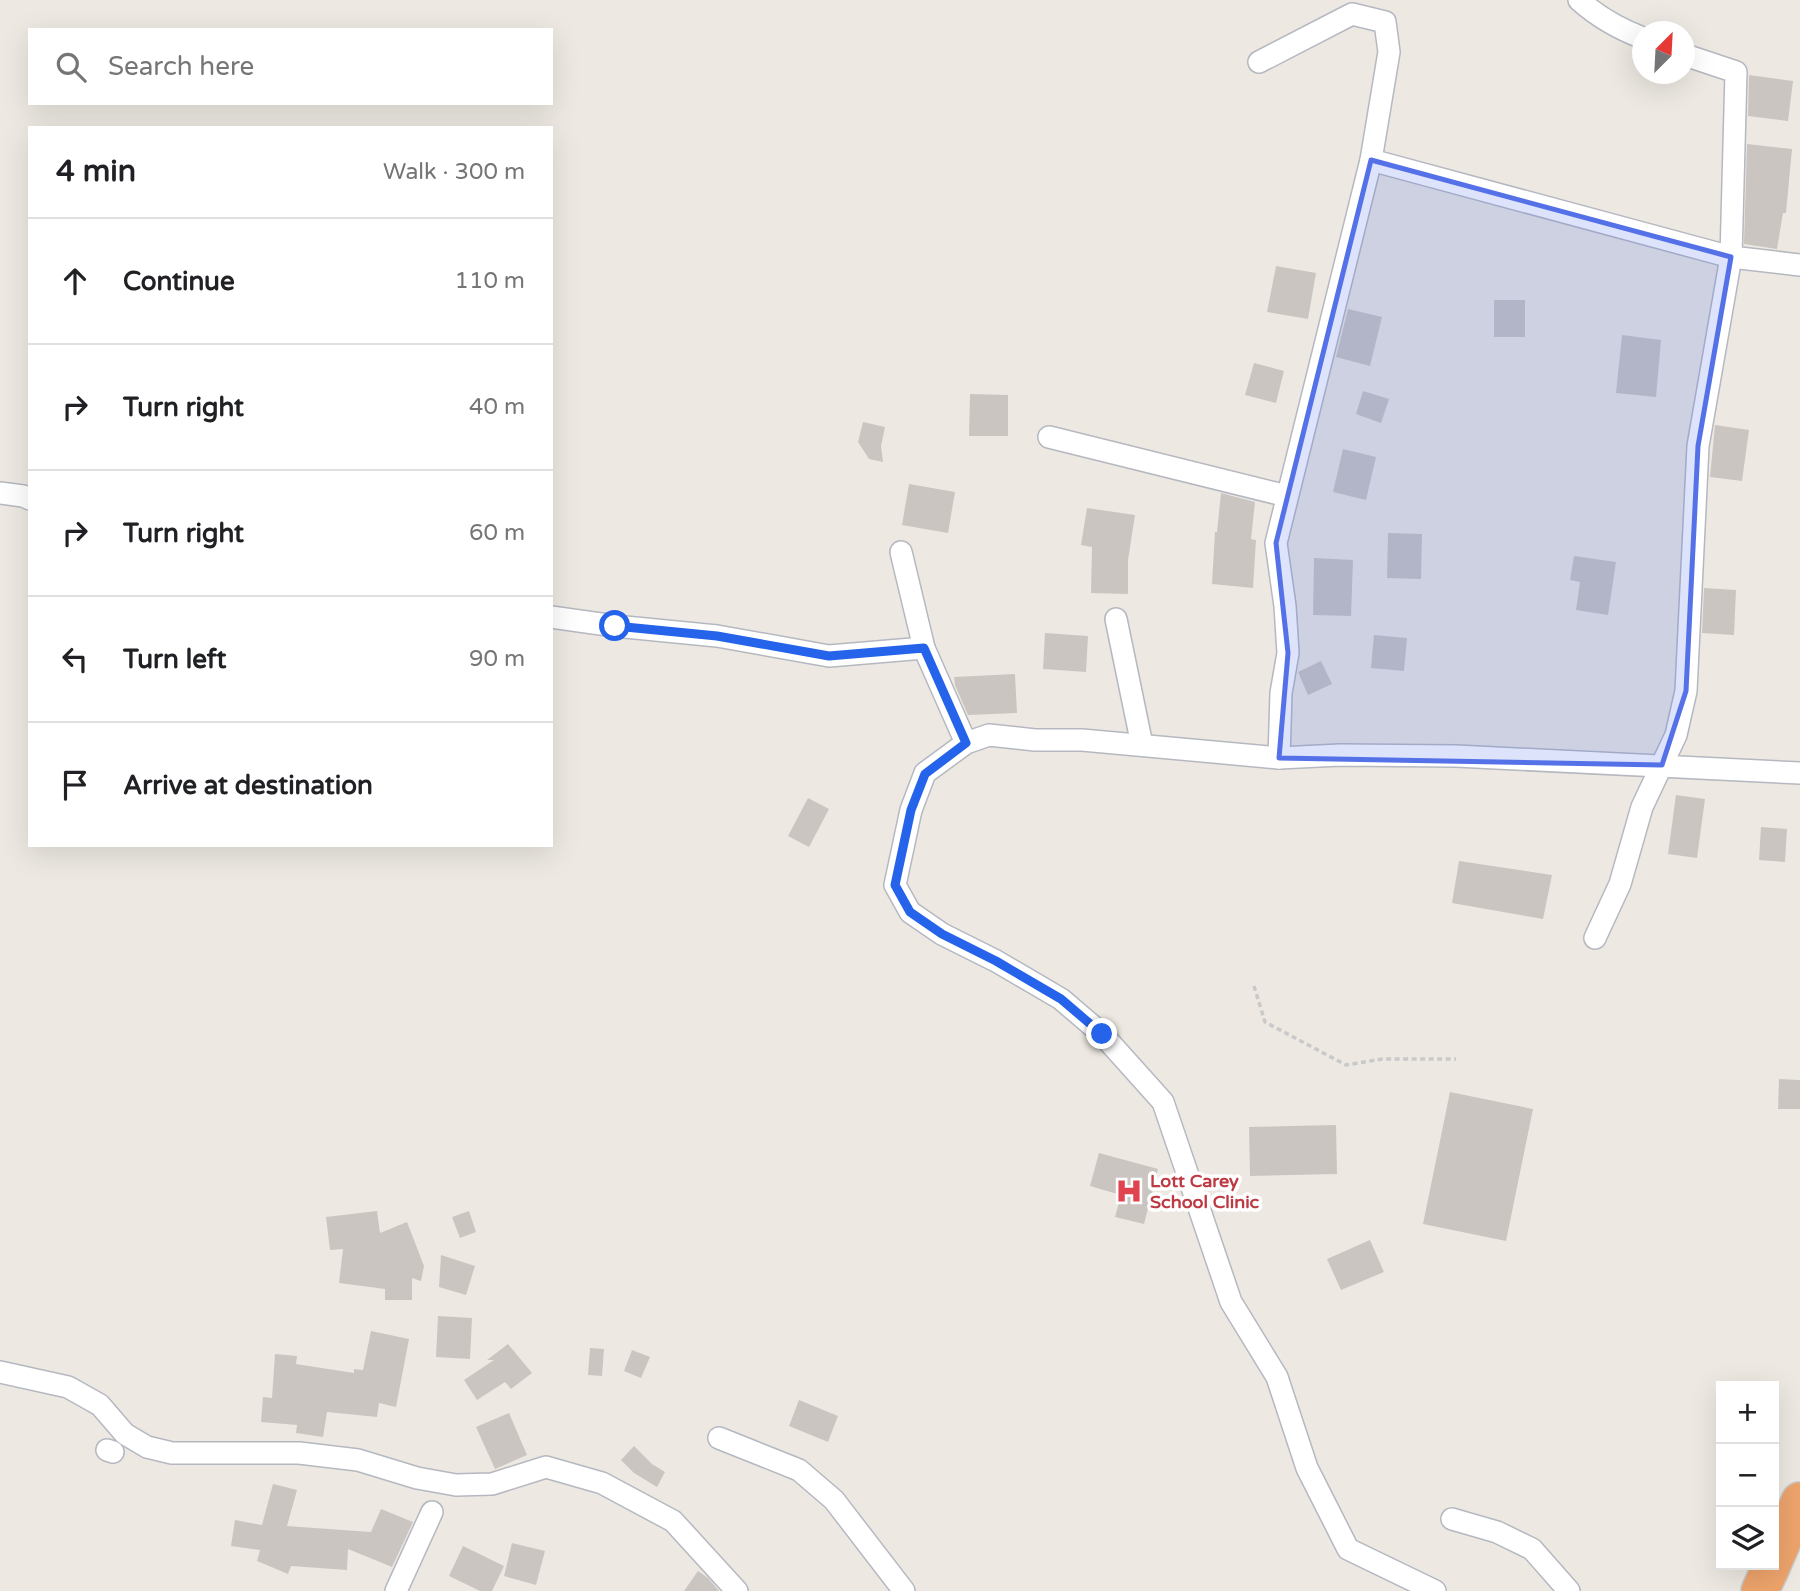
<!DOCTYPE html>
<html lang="en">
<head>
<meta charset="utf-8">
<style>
  body { margin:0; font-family:"Varela Round",sans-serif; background:#f2f2f2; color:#202124 }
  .controls { position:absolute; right:21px; bottom:21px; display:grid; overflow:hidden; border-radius:0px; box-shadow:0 7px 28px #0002 }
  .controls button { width:63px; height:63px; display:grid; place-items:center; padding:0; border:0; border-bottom:2px solid #e0e0e0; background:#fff; color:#202124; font:35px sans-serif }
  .compass { position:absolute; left:1632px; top:21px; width:63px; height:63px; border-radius:50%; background:#fff; box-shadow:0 7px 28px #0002; rotate:24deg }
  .stop { position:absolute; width:21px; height:21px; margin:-16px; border:5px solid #2563eb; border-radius:50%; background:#fff }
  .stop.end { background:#2563eb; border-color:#fff; box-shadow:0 2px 7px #0008 }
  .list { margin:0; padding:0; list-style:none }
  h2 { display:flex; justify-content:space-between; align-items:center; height:91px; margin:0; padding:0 28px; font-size:30px }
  h2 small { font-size:23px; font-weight:400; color:#757577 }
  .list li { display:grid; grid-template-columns:46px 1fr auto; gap:21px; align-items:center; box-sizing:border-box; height:126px; padding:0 28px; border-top:2px solid #e0e0e0 }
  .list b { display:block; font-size:26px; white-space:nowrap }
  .list em { font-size:23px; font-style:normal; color:#757577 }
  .icon { flex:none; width:38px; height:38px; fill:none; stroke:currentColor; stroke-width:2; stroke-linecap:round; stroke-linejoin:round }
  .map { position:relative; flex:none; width:1800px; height:1591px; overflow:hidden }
  .search { position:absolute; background:#fff; box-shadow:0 7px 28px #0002; left:28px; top:28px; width:525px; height:77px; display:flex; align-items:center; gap:18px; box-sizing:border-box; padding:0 24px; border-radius:0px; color:#757577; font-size:26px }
  .panel { position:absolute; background:#fff; box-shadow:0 7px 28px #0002; left:28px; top:126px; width:525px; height:721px; border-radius:0px }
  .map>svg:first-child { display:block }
</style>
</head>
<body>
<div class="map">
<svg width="1800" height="1591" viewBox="0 0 1800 1591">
  <rect width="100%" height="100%" fill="#ede9e2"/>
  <!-- building -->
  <g fill="#cac5c1">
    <polygon points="1749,75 1793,81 1788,121 1748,116"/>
    <polygon points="1747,144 1792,149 1786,213 1783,213 1777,249 1744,244"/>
    <polygon points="1276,266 1316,273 1308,319 1267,312"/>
    <rect x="1494" y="300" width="31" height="37"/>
    <polygon points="1348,309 1382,317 1370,366 1336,357"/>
    <polygon points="1622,335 1661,340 1656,397 1616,393"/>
    <polygon points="1254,363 1284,371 1276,403 1245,395"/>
    <polygon points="1363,391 1389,399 1381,423 1356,414"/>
    <polygon points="970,394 1008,395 1008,436 969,436"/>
    <polygon points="863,422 885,427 881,446 883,462 869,459 858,442"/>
    <polygon points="1715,425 1749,430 1742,481 1710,477"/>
    <polygon points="1343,449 1376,457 1366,500 1333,492"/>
    <polygon points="909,484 955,492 948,533 902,525"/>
    <polygon points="1221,493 1255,502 1251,539 1256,540 1253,588 1212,584 1215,532 1217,532"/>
    <polygon points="1087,508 1135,515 1128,560 1128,594 1091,593 1092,547 1081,545"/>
    <polygon points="1388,533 1422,534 1421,579 1387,578"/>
    <polygon points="1574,556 1616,562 1608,615 1576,610 1580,582 1570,580"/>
    <polygon points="1314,558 1353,560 1351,616 1313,615"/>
    <polygon points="1704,588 1736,590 1734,635 1702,633"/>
    <polygon points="1045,633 1088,636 1086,672 1043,669"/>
    <polygon points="1374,635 1407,638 1404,671 1371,668"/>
    <polygon points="1321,661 1332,684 1308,695 1298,672"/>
    <polygon points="1015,674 1017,713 968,715 955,685 954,677"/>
    <polygon points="1676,795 1705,799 1697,858 1668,854"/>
    <polygon points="808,798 829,809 809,847 788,836"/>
    <polygon points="1761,827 1787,829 1785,862 1759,860"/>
    <polygon points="1459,861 1552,875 1543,919 1452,903"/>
    <polygon points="1779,1079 1800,1080 1800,1109 1778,1109"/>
    <polygon points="1450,1092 1533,1109 1506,1241 1423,1224"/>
    <polygon points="1336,1125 1337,1174 1250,1176 1249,1127"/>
    <polygon points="1099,1153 1158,1169 1144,1224 1115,1217 1121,1195 1090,1186"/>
    <polygon points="377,1211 380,1233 407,1222 424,1266 421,1281 412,1278 412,1300 385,1300 385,1289 339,1283 343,1249 330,1250 326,1217"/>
    <polygon points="469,1211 476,1232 460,1238 452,1217"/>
    <polygon points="1370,1240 1384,1272 1341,1290 1327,1259"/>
    <polygon points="441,1255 475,1266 466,1295 439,1287"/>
    <polygon points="438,1316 472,1318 470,1359 436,1357"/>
    <polygon points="371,1331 409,1339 396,1407 379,1403 377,1417 327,1412 323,1437 296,1433 297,1425 261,1422 263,1397 272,1398 275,1354 297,1356 296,1364 354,1373 354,1369 363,1370"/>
    <polygon points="508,1344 532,1373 511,1389 505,1382 477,1400 464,1380 494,1360 487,1360"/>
    <polygon points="590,1348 604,1349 602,1376 588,1375"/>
    <polygon points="632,1350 650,1357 641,1378 624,1371"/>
    <polygon points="799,1400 838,1416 828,1442 789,1426"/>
    <polygon points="509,1413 527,1455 495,1469 476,1427"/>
    <polygon points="634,1446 652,1464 665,1472 657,1487 634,1473 621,1460"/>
    <polygon points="273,1484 297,1490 287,1526 371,1532 381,1509 413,1522 392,1567 348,1549 347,1570 291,1566 288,1574 257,1561 260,1550 231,1546 235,1520 262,1525"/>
    <polygon points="512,1543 545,1551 536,1585 504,1576"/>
    <polygon points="463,1546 504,1566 492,1591 480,1591 449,1576"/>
    <polygon points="698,1571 708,1578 719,1591 684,1591"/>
  </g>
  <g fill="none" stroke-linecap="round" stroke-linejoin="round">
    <defs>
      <g id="street">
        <path d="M1579,0c19,17 40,29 64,38"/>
        <polyline points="1259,62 1352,14 1385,22 1389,52 1371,160 1276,543 1285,606 1288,653 1281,693 1279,758"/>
        <polyline points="1371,160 1731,257 1800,265"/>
        <polyline points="1049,437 1287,496"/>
        <polyline points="0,493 23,496 30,499"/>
        <polyline points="901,552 924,648 966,743"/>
        <polyline points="551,617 615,626 717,636 829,656 924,648"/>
        <polyline points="1116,619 1142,745"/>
        <polyline points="1595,938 1620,884 1642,807 1676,735 1686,691 1698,446 1731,257 1736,72 1685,55"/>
        <polyline points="0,1372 68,1387 100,1405 125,1434 147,1447 172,1453 299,1453 358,1460 417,1478 456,1485 492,1484 546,1467 602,1483 673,1521 737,1591"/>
        <polyline points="719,1438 799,1470 834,1500 904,1591"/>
        <polyline points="107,1450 113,1452"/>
        <polyline points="1452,1519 1497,1532 1532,1549 1569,1591"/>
        <polyline points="396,1591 432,1512"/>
        <polyline points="1435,1591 1348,1549 1307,1468 1277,1377 1231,1302 1163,1102 1102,1034 1061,999 996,961 942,934 910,912 895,885 911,810 925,773 966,743 989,735 1035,740 1082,740 1279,758 1340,755 1456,756 1800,773"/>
      </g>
      <g id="highway">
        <polyline points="1774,1560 1800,1501"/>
        <polyline points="1760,1591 1772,1565"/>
      </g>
    </defs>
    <!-- street casing -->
    <use href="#street" stroke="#b5b8c0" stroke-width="24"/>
    <!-- highway casing -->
    <use href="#highway" stroke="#c9c9c9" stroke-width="40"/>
    <!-- path -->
    <polyline stroke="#c9c9c9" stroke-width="3.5" stroke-dasharray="5 3.5" stroke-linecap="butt" points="1254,986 1265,1022 1346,1065 1382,1059 1456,1059"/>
    <!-- street -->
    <use href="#street" stroke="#fff" stroke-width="21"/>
    <!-- highway -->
    <use href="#highway" stroke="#eea46c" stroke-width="37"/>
  </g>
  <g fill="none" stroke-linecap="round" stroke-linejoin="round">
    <!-- route -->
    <polyline stroke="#2563eb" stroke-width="9" points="615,626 717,636 829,656 924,648 966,743 925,774 911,810 895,885 910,912 942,934 996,961 1061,999 1102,1034"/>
  </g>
  <!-- marked area -->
  <path fill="#5571e8" fill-opacity="0.2" stroke="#5571e8" stroke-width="5" stroke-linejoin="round" d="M1371,160l360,97 -33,189 -12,245 -24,74 -383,-7 9,-105 -12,-110z"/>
  <!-- icons -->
  <defs>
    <symbol id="hospital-bare" viewBox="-9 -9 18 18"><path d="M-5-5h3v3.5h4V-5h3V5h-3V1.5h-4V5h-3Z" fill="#e0444e" stroke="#fff" stroke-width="2.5" paint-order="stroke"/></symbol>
  </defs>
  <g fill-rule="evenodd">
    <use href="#hospital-bare" x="1110" y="1172" width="38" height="38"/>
  </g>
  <g text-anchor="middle" stroke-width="7" stroke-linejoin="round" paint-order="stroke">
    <!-- health labels -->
    <g font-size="18" font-weight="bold" fill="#be3a42" stroke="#fff" text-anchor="start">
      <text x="1150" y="1187">Lott Carey<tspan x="1150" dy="21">School Clinic</tspan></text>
    </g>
  </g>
</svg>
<div class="controls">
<button>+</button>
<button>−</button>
<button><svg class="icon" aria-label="layers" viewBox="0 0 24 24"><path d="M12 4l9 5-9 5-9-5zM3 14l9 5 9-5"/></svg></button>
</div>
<svg class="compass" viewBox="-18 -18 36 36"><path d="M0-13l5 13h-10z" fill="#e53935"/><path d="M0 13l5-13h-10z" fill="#757577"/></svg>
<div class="stop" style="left:615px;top:626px"></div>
<div class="stop end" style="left:1102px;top:1034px"></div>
<div class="search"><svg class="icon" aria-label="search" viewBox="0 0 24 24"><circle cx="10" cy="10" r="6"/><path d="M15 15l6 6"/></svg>Search here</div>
<section class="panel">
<h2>4 min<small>Walk · 300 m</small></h2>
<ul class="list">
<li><svg class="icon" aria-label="ahead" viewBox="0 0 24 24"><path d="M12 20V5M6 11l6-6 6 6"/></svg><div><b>Continue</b></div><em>110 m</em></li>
<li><svg class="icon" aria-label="right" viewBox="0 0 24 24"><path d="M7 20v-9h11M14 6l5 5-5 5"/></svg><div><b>Turn right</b></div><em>40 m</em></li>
<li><svg class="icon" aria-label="right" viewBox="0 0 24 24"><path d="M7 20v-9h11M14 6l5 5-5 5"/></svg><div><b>Turn right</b></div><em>60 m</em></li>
<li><svg class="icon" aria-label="left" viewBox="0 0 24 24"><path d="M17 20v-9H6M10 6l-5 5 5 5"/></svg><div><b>Turn left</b></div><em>90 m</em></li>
<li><svg class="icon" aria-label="arrive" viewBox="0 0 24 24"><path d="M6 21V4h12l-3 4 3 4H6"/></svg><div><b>Arrive at destination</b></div></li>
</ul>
</section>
</div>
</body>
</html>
